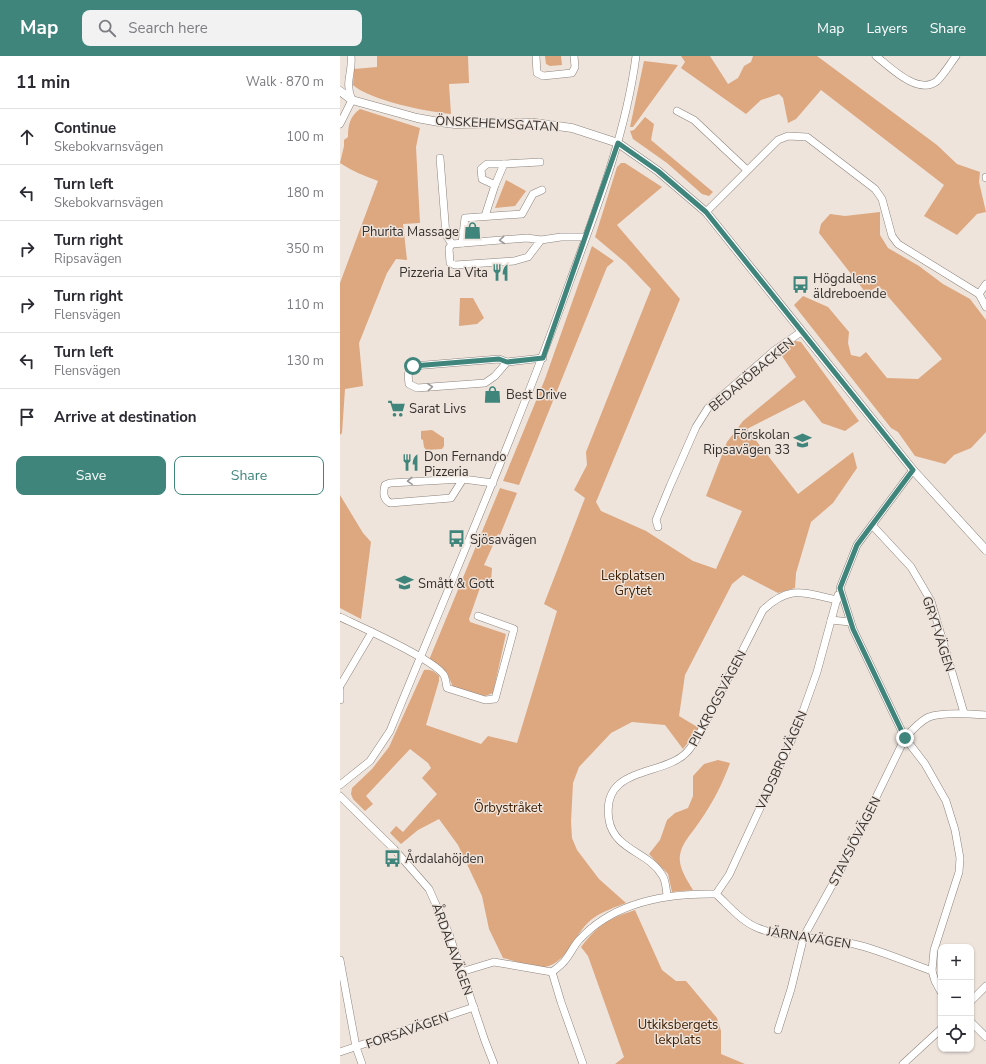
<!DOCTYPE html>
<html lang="en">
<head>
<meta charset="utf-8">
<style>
  body { margin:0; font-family:"Nunito Sans",sans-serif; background:#f2f2f3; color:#2b2b33 }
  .controls { position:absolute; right:12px; bottom:12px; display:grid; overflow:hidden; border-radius:8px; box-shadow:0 1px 3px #0004 }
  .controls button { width:36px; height:36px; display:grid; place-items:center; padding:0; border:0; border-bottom:1px solid #e1e1e2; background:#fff; color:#2b2b33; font:20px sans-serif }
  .stop { position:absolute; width:12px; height:12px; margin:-9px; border:3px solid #3f857b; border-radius:50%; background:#fff }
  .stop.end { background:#3f857b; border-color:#fff; box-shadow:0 1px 4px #0008 }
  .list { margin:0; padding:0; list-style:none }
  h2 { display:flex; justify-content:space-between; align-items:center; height:52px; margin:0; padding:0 16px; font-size:17px }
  h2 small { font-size:13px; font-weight:400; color:#7c7c81 }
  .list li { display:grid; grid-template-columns:26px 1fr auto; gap:12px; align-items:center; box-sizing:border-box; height:56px; padding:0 16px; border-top:1px solid #e1e1e2 }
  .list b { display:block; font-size:15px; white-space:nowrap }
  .list p { margin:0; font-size:13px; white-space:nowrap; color:#7c7c81 }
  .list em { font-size:13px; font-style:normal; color:#7c7c81 }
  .actions { display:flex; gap:8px; padding:12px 16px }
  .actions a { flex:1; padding:9px 0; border:1px solid #3f857b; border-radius:8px; text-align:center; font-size:14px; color:#3f857b }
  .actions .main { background:#3f857b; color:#fff }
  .icon { flex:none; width:22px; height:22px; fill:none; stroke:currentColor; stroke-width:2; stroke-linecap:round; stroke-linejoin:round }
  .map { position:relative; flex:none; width:646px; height:1008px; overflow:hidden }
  header { display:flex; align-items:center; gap:24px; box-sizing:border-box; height:56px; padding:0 20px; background:#3f857b; color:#fff }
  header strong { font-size:19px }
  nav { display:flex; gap:22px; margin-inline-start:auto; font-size:14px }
  .search { width:280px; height:36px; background:#f2f2f3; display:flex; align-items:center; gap:10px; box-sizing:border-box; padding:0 14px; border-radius:8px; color:#7c7c81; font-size:15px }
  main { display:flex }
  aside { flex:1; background:#fff }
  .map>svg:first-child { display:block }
</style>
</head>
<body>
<header>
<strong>Map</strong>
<div class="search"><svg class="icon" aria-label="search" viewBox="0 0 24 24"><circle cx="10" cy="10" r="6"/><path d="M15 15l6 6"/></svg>Search here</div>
<nav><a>Map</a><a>Layers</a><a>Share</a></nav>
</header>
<main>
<aside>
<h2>11 min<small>Walk · 870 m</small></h2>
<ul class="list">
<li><svg class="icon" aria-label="ahead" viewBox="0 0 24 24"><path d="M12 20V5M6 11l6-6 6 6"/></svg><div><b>Continue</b><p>Skebokvarnsvägen</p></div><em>100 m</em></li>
<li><svg class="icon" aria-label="left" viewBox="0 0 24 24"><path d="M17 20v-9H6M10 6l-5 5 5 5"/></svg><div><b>Turn left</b><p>Skebokvarnsvägen</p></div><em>180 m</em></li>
<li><svg class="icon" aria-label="right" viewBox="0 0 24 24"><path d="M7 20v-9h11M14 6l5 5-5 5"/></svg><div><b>Turn right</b><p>Ripsavägen</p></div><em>350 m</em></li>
<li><svg class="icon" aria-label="right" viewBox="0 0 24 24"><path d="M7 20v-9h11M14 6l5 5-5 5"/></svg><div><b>Turn right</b><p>Flensvägen</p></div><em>110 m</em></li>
<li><svg class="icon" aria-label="left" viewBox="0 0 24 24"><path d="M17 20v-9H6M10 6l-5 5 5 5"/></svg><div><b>Turn left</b><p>Flensvägen</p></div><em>130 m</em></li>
<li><svg class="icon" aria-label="arrive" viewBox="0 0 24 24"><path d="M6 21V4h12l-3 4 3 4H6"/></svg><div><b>Arrive at destination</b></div></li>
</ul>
<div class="actions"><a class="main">Save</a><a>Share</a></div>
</aside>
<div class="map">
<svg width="646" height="1008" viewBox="0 0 646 1008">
  <rect width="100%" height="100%" fill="#eee4dc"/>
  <!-- green -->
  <g fill="#dda77f">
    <path d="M37,0h91l1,27 -20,1 2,30c-23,-2 -82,-14 -98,-29l1,-16 23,-2z"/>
    <polygon points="205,0 221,0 222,9 210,10 206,8"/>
    <polygon points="341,0 370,0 388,28 398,22 404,10 411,6 413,0 477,0 597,89 617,108 640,116 639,126 646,156 637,158 617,179 584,160 604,129 481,34 456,63 448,67 443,42 439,38 421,44 406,58 341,12 345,6"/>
    <polygon points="304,5 338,9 293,71 290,71"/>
    <path d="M20,53l60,19 -4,19 4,76 -17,1 4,36 -11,-1 -9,14 -28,70 4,43 -18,3 -3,44 -2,2v-152l38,-102c-13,-5 -26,-10 -38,-18l4,-17v-6l4,-3c0,-12 2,-21 12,-28z"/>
    <polygon points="305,61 314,68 311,84 373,136 369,140 362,138 327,107 293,83 290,75 294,74"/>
    <path d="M281,107h4l37,24 -45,38 63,74 -84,203 5,9 45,20 47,30 23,8 26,-58 -36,-15 21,-54 16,-21 53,-44 -16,-24 15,-12 6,1 58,79 -14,10 -23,-8 -18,-23 -57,29 51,65 55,-42 4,16 -24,35 -22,19 -15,51 -1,15 -17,5 -35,-18 -11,9 -47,91 -6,41 20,12 -16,21 -18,-24 -33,-3 -21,11 -32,34 -6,16 -2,39 1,16 5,12 22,29 27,24c-10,4 -22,8 -31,14 -20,12 -25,45 -50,50 -10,2 -31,-7 -42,-9l-14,-29 -7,-33 -24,-51 -19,-26 -21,11 -17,14 -11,-11 6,-7 7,6 34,-38 -15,-16 9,-10 -3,-5 -18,-14 -44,47 7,8 -8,7 -12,-12 -2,-5 1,-6 20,-19 17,-22 35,-77c7,-1 10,1 15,6v5l-13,44 55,19 7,-8 29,7 40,-132 -13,-7 41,-106 -11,-8 13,-25 -1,-13 65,-163 -25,-26 -31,-26 22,-70z"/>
    <polygon points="166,124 186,135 175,150 155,152"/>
    <polygon points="540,156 540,179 548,192 579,210 603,228 630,243 646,264 646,376 631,392 614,399 605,408 575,400 558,376 551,372 454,249 463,240 488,251 509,276 508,287 511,299 520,301 526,296 547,322 578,323 602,303 539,230 526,237 479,177 481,168 490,158 505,160"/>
    <polygon points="252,190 274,205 267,211 179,429 163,425 205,323"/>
    <polygon points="120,242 133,242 144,262 137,268 119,270"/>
    <polygon points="92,374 104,382 104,390 102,393 86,394 84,391 83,384 81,383 81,375"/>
    <polygon points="160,432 177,437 160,479 158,478 144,509 152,512 151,526 142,526 129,563 130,566 166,578 153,637 145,640 113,631 107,617 89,604"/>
    <polygon points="0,439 23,477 31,486 21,563 0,552"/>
    <path d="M378,704l12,3c-7,20 -18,41 -30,58 -7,11 -18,21 -20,34 -2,12 7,25 13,35l-21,2 -4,-18 -19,-20 11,-14 7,-20 8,-7 13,-5 5,-12v-20l11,-12z"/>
    <path d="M295,854l27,60 14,11h10l31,37 4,13v23l24,10h-130l9,-7 -36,-101 -7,-9c18,-23 27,-28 54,-37z"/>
  </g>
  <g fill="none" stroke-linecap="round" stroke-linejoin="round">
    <defs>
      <g id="minor">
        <polyline points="196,0 197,17 203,20 232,17 235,11 234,0"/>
        <path d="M536,0c14,11 42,40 61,25 7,-7 13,-17 19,-25"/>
        <polyline points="337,55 354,64 407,114"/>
        <path d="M0,68l12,-24c-8,-18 1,-27 -1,-44"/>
        <polyline points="100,102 106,179 112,188"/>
        <polyline points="646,121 646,122"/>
        <polyline points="155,129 142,123 141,113 147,108 164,108"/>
        <polyline points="366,156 438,84 448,80 467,81 535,133 542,143 552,180 558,188 639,238 646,251"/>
        <polyline points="145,160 155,129 164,108 200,106"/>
        <polyline points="201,184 188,201 174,205 115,209 110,207 109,192 112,188 187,182 201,184 221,181 245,181"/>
        <polyline points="122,187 125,162 182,158 193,138 202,134"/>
        <polyline points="639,238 646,228"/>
        <path d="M167,306l-12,14 -10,7 -68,5 -8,-4c-1,-8 -2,-12 4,-18l86,-7 8,3 36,-4"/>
        <polyline points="573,414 517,489 500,532 513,573 565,682 585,708 606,745 615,774 620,802 619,816 594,894 592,915 595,925 601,936"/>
        <path d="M123,423l-12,19 -61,5c-7,-4 -7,-10 -5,-18l5,-2 73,-4 30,4"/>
        <polyline points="532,469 571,511 591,545 624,657"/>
        <polyline points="318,471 316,464 330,430 356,371 368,352 435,294 461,276"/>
        <path d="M0,561c21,10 91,41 103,57 3,3 3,10 4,14l38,12 10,-1 19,-70 -36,-13"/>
        <polyline points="491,564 510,566"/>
        <polyline points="0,630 32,576"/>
        <polyline points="0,634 0,644"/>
        <path d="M0,729l30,-24 20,-30c61,-150 126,-298 180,-450 27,-73 56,-148 66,-225"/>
        <polyline points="0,740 54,793 89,833 109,878 145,985 154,1008"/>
        <polyline points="376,838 389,819 457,672 477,616 498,539"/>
        <path d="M327,839c-1,-6 -1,-15 -5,-20 -13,-23 -48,-25 -53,-55 -9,-55 55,-43 78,-68 11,-12 19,-31 26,-45 17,-32 34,-65 50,-97 27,-26 41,-17 74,-10"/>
        <polyline points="0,904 16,991 22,1008"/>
        <path d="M121,916l33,-10 58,10c5,-4 11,-8 14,-13 5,-6 8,-14 14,-20 34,-37 88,-46 136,-45 13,12 26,28 42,34 27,11 66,9 96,16 26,6 52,18 78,27"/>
        <polyline points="212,916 221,946 243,1008"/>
        <polyline points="631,945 646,930"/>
        <polyline points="631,966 646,981"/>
        <path d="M438,974l13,-41 13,-53 37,-67 64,-131c7,-8 15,-17 24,-21 12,-5 44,-3 57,-2"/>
        <polyline points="0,996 134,951"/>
        <polyline points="563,1008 601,973"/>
      </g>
      <polyline id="tertiary" points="0,35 12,44 77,62 99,66 115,68 195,67 232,72 278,87 318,115 366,156 573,414 646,494"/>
    </defs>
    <!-- minor casing -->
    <use href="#minor" stroke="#8c837c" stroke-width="8"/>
    <!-- tertiary casing -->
    <use href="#tertiary" stroke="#8c837c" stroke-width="9"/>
    <!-- minor -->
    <use href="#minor" stroke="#fff" stroke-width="7"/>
    <!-- tertiary -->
    <use href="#tertiary" stroke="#fff" stroke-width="8"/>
  </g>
  <!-- one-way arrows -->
  <defs><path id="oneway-chevron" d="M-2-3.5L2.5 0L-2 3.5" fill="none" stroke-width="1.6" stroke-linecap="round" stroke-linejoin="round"/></defs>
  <g stroke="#9a9896">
    <use href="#oneway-chevron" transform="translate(162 184) rotate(175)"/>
    <use href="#oneway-chevron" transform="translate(90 331) rotate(-5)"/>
    <use href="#oneway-chevron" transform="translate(70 425) rotate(177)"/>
  </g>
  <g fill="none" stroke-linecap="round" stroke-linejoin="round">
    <!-- route -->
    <polyline stroke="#3f857b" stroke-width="5" points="73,310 159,303 167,306 203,302 278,87 318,115 366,156 573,414 517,489 500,532 513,573 565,682"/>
  </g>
  <!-- icons -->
  <defs>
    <symbol id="shop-bare" viewBox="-9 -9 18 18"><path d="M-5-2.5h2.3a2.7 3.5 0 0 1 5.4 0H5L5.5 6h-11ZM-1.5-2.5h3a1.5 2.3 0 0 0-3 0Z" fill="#3f857b" stroke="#eee4dc" stroke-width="2.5" paint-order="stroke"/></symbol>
    <symbol id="restaurant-bare" viewBox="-9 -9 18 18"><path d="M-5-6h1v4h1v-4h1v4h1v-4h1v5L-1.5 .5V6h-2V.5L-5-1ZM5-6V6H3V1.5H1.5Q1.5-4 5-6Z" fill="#3f857b" stroke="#eee4dc" stroke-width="2.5" paint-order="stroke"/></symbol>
    <symbol id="bus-bare" viewBox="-9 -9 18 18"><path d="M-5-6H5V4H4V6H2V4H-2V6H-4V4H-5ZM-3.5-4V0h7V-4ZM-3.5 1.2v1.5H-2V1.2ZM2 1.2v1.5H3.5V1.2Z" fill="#3f857b" stroke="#eee4dc" stroke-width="2.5" paint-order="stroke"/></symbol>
    <symbol id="supermarket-bare" viewBox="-9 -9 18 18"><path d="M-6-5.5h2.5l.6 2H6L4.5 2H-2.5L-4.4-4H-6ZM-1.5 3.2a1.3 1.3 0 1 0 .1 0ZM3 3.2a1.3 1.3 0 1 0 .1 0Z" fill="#3f857b" stroke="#eee4dc" stroke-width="2.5" paint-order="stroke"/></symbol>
    <symbol id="school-bare" viewBox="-9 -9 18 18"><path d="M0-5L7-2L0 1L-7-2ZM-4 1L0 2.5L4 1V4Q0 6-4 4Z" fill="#3f857b" stroke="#eee4dc" stroke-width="2.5" paint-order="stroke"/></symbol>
  </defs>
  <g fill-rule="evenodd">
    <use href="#shop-bare" x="120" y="162" width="25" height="25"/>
    <use href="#restaurant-bare" x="148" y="204" width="25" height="25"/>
    <use href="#bus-bare" x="448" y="216" width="25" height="25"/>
    <use href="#shop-bare" x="140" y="326" width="25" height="25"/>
    <use href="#supermarket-bare" x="44" y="340" width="25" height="25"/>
    <use href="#school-bare" x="450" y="372" width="25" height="25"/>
    <use href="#restaurant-bare" x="58" y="394" width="25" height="25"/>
    <use href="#bus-bare" x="104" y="470" width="25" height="25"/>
    <use href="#school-bare" x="52" y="514" width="25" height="25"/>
    <use href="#bus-bare" x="40" y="790" width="25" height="25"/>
  </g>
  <g text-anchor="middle" stroke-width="3" stroke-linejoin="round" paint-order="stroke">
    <!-- street labels -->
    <g font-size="13" fill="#34302d" stroke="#eee4dc">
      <text transform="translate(157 67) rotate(3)" y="5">ÖNSKEHEMSGATAN</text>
      <text transform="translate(411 318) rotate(-40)" y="5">BEDARÖBACKEN</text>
      <text transform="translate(599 578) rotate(72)" y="5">GRYTVÄGEN</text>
      <text transform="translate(377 642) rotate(-62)" y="5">PILKROGSVÄGEN</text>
      <text transform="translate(441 704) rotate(-66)" y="5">VADSBROVÄGEN</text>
      <text transform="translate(514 785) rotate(-63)" y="5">STAVSJÖVÄGEN</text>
      <text transform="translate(469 881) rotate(9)" y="5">JÄRNAVÄGEN</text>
      <text transform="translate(113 893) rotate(70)" y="5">ÅRDALAVÄGEN</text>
      <text transform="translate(67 974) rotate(-19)" y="5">FORSAVÄGEN</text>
    </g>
    <!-- poi labels -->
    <g font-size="13" fill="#34302d" stroke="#eee4dc" text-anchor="start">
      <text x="119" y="180" text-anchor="end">Phurita Massage</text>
      <text x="148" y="221" text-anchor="end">Pizzeria La Vita</text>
      <text x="473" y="227">Högdalens<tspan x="473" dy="15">äldreboende</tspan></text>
      <text x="166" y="343">Best Drive</text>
      <text x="69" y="357">Sarat Livs</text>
      <text x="450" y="383" text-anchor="end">Förskolan<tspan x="450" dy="15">Ripsavägen 33</tspan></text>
      <text x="84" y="405">Don Fernando<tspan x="84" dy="15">Pizzeria</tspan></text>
      <text x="130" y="488">Sjösavägen</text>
      <text x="78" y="532">Smått &amp; Gott</text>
      <text x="65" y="807">Årdalahöjden</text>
    </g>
    <!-- park labels -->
    <g font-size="13" fill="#412104" stroke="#eee4dc">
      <text x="293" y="524">Lekplatsen<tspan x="293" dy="15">Grytet</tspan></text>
      <text x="168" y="756">Örbystråket</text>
      <text x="338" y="973">Utkiksbergets<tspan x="338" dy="15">lekplats</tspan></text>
    </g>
  </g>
</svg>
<div class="controls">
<button>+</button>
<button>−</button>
<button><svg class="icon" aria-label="locate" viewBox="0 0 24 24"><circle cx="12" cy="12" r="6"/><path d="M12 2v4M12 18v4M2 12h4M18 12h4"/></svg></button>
</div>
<div class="stop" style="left:73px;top:310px"></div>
<div class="stop end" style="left:565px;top:682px"></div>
</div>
</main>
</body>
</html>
